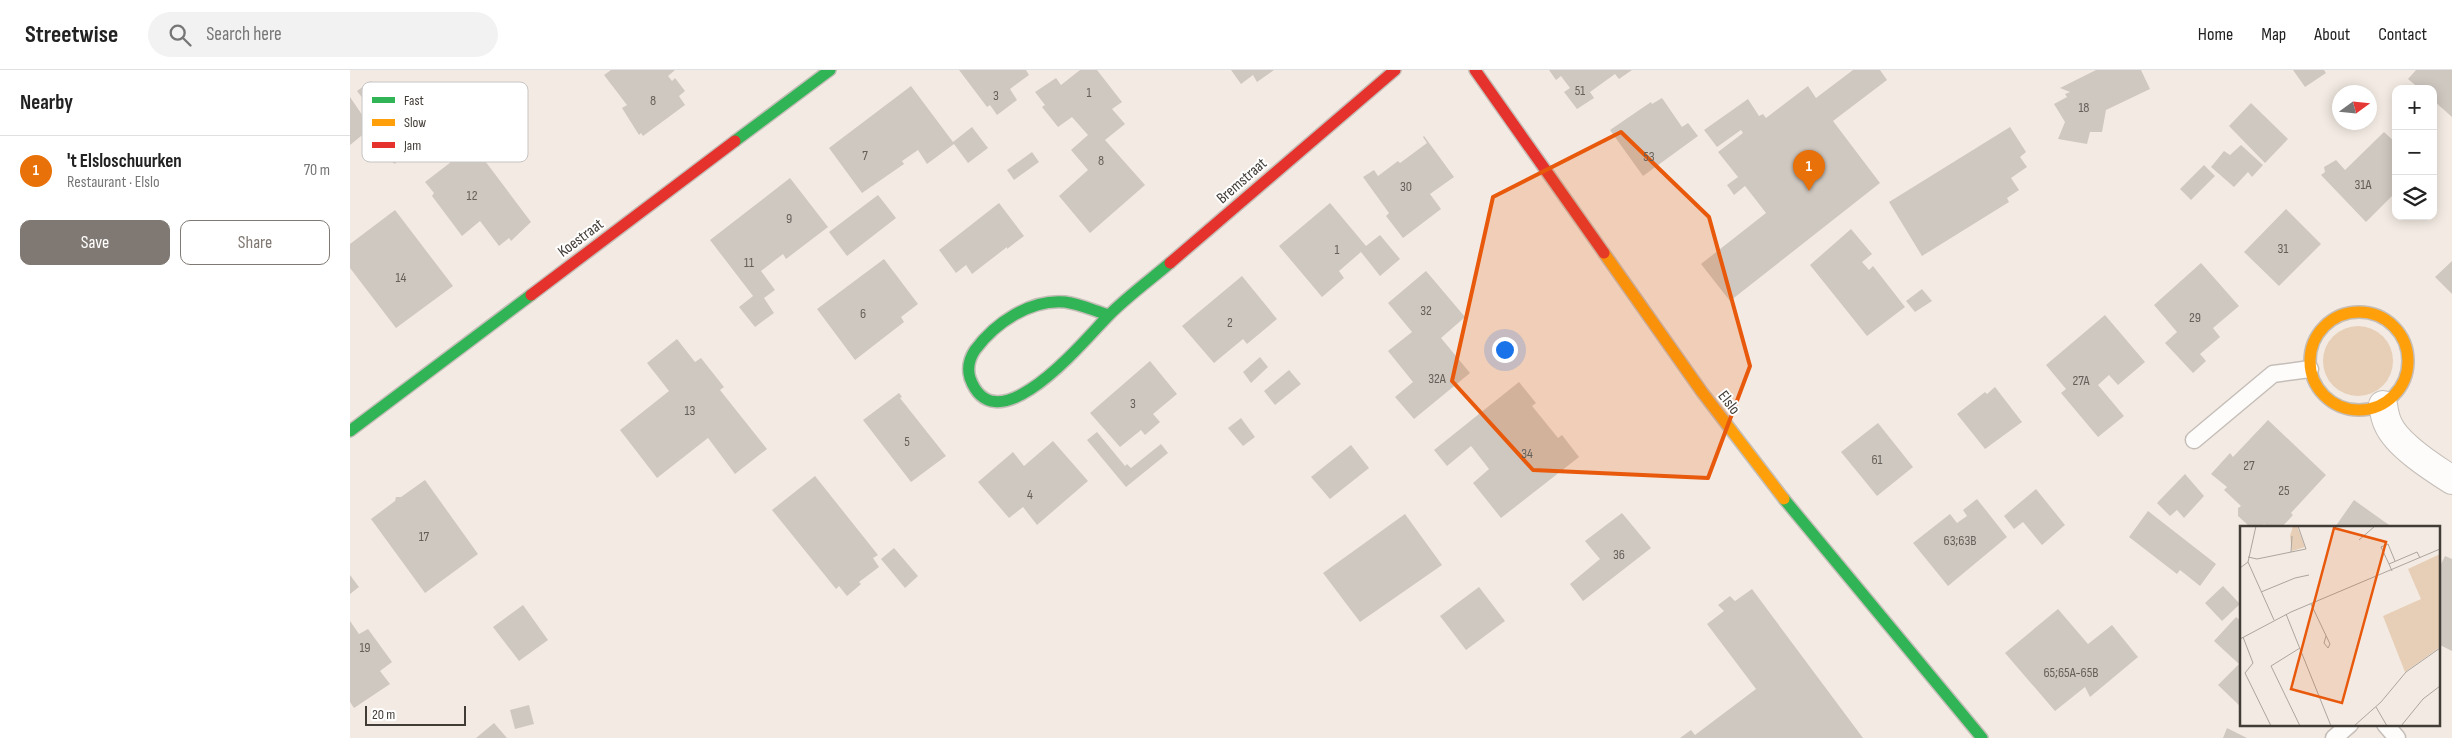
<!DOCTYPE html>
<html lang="en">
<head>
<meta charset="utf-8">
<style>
  body { margin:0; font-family:"Sofia Sans Condensed",sans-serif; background:#f2f2f2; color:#222 }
  .controls { position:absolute; right:15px; top:15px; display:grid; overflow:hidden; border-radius:10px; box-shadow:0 2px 12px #0003 }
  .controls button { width:45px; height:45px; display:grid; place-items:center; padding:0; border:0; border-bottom:1px solid #e0e0e0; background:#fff; color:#222; font:25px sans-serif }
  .compass { position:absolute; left:1982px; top:15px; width:45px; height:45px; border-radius:50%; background:#fff; box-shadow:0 2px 12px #0003; rotate:75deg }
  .scale { position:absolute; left:15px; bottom:12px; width:101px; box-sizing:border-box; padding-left:5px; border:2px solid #423c36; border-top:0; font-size:14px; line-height:18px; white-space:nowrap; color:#423c36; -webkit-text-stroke:4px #fff; paint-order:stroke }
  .you { position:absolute; left:1154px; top:279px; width:18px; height:18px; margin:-12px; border:4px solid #fff; border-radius:50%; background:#1a73e8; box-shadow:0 0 0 8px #1a73e833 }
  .badge { display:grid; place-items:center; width:32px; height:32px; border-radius:50%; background:#807973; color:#fff; font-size:16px; font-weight:700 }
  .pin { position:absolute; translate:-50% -41px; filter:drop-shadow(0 1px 2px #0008) }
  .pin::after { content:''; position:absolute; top:26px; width:18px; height:15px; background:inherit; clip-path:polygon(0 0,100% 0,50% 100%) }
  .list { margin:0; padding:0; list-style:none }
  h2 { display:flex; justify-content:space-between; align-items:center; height:65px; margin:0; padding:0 20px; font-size:21px }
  h2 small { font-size:16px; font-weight:400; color:#767676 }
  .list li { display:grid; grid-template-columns:32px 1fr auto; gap:15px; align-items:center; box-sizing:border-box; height:70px; padding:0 20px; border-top:1px solid #e0e0e0 }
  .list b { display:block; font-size:19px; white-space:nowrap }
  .list p { margin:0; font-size:16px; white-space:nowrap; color:#767676 }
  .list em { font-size:16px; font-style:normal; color:#767676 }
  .actions { display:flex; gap:10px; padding:15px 20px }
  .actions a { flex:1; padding:11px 0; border:1px solid #807973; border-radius:10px; text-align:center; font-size:18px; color:#807973 }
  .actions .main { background:#807973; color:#fff }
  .icon { flex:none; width:28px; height:28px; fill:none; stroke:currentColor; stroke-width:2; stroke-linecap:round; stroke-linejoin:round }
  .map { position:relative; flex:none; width:2102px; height:668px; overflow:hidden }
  header { display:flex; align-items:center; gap:30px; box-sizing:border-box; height:70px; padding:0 25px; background:#fff; border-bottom:1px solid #e0e0e0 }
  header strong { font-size:24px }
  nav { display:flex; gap:28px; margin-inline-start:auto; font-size:18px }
  .search { width:350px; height:45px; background:#f2f2f2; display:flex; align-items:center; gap:12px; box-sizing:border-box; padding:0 18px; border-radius:28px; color:#767676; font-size:19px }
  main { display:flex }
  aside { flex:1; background:#fff }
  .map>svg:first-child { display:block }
</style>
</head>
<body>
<header>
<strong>Streetwise</strong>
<div class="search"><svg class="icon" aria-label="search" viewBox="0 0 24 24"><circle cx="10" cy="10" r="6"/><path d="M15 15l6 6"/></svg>Search here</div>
<nav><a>Home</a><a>Map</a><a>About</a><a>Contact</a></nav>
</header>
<main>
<aside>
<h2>Nearby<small></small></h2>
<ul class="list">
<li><span class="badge" style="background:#e8710a">1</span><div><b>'t Elsloschuurken</b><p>Restaurant · Elslo</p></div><em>70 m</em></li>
</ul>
<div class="actions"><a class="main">Save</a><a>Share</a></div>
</aside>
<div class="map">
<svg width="2102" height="668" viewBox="0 0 2102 668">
  <rect width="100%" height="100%" fill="#f3ebe3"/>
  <!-- green -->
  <circle fill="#e7ceb6" cx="2008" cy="291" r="35"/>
  <!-- building -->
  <g fill="#cfc8c1">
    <polygon points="261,0 325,0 318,6 322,11 325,8 335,21 329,26 335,35 293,66 291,63 289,65 272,38 277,35 254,5"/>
    <polygon points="609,0 676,0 679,5 660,19 667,30 647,45 640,35 637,37"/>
    <polygon points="730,0 747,0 772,32 762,39 775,54 755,70 795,115 740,163 709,126 738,100 721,80 738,65 722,47 708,57 692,37 695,35 685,22 706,8 711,15"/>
    <polygon points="881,0 924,0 907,12 903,5 891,14"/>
    <polygon points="1199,0 1282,0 1269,9 1265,4 1240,22 1244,28 1227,39 1214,22 1220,18 1211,6 1206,10"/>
    <polygon points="1503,0 1530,0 1537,10 1483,51 1530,113 1380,231 1351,194 1416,143 1395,116 1384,125 1377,115 1388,107 1368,82 1393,63 1391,60 1367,77 1354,60 1398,29 1409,46 1413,44 1416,48 1458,16 1466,28"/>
    <polygon points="1746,0 1791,0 1800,19 1756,40 1752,62 1740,62 1737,74 1708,69 1715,52 1704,34 1717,27 1715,24 1720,22 1710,18"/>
    <polygon points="1943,0 1974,0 1976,3 1955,17"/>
    <polygon points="2066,0 2102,0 2102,47 2083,30 2083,19 2070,19 2058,9"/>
    <polygon points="21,11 49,46 35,57 7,21"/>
    <polygon points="561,16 603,72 622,57 638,78 618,93 604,74 577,94 568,80 552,91 554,94 512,123 479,78"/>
    <polygon points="0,27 21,58 0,75"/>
    <polygon points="1312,28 1332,57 1338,53 1348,66 1293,106 1260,60 1301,32 1302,34"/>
    <polygon points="1901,33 1938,69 1915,93 1879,56"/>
    <polygon points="1660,57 1676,82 1670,87 1677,97 1661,108 1669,120 1657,128 1659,132 1572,186 1539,132"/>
    <polygon points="2034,62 2046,73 2046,122 2016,152 1971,105 1975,102 1974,97 1986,90 1995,100"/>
    <polygon points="1074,66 1104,107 1080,124 1091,139 1053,168 1036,146 1039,143 1013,107 1024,100 1028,106 1048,91 1050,93 1077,73 1073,67"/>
    <polygon points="38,68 55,79 45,94 29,83"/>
    <polygon points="123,75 181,152 161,171 159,168 149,176 130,151 112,166 82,126 84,123 75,112"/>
    <polygon points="1891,75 1913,95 1902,107 1898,102 1884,117 1861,97 1874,81 1880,85"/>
    <polygon points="682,82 689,92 664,110 657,100"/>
    <polygon points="1854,95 1865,106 1841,130 1830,119"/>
    <polygon points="440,108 478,157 436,189 433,184 411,201 425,220 414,228 424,243 405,257 389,237 403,226 360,170"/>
    <polygon points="528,125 546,148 497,186 479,162"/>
    <polygon points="649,133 674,166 657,179 657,177 622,204 616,195 606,203 589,180"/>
    <polygon points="980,133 1016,176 1030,165 1050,189 1030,206 1011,182 989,201 994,208 972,227 929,176"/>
    <polygon points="1936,139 1971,174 1929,216 1894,182"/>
    <polygon points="45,140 103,216 46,258 0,198 0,174"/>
    <polygon points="1501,159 1522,184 1512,192 1519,200 1523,196 1555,237 1517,266 1460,195"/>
    <polygon points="534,189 568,234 551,247 554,252 505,290 467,239"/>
    <polygon points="2102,191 2102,224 2085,207"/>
    <polygon points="1851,193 1889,236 1863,258 1870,267 1850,284 1856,291 1843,303 1815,273 1827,262 1804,235"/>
    <polygon points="1076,201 1115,247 1091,268 1120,303 1064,349 1045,327 1063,312 1038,281 1062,262 1038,233"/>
    <polygon points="892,206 927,249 897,274 893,269 864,293 832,256"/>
    <polygon points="1572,219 1582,231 1565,242 1556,231"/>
    <polygon points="1755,245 1795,292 1768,315 1759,305 1748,315 1774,346 1748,367 1711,323 1716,319 1696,295"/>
    <polygon points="327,269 345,292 351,288 374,317 370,320 417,379 385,404 358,368 307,408 270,360 319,321 297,293"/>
    <polygon points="910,287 918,297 901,313 893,302"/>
    <polygon points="800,291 827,324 803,344 810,352 795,365 791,360 770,377 740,343"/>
    <polygon points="939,300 951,314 925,335 914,321"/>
    <polygon points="1169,312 1186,333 1182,336 1208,368 1212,365 1229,387 1151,448 1123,413 1139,399 1121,376 1097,396 1084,380"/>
    <polygon points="1645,317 1672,352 1635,379 1607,344 1635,322 1637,324"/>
    <polygon points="549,323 552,327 550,328 596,386 561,412 513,350"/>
    <polygon points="891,348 905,367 893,376 878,358"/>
    <polygon points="1918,350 1976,405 1941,443 1943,445 1932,457 1917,457 1914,454 1912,457 1900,457 1888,446 1888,438 1891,436 1874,420 1877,417 1861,404 1880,383 1883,387"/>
    <polygon points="1528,353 1563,397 1527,426 1491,382"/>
    <polygon points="747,362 775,396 777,394 781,398 811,374 818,383 776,417 737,370"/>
    <polygon points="703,371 738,411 687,455 673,437 659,448 628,412 663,382 674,396"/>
    <polygon points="1001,375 1019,398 980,429 961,407"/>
    <polygon points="1835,404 1854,426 1834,448 1827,440 1820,446 1807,433"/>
    <polygon points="465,406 528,485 523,488 529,497 509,512 511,514 497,526 489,516 486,519 422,440"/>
    <polygon points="75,410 128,484 75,523 21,449 45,431 46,427 51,427"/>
    <polygon points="1686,419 1715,455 1692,475 1673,452 1664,459 1654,446"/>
    <polygon points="1627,429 1657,467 1598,516 1563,473 1600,444 1607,453 1617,446 1613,440"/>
    <polygon points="2004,430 2032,450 2042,457 1985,457"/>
    <polygon points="1798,441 1866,494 1850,516 1830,500 1827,504 1779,467"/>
    <polygon points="1272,443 1301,478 1233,531 1220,514 1250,489 1235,471"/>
    <polygon points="1055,444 1092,495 1010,552 973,503"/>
    <polygon points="544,478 568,506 555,518 531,489"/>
    <polygon points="2095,486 2102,489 2102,581 2088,574 2088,500"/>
    <polygon points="0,505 9,517 0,524"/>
    <polygon points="1873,516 1890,534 1872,551 1855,533"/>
    <polygon points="1129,517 1155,551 1116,580 1090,546"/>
    <polygon points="1402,519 1513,668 1330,668 1341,660 1345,665 1406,619 1357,554 1374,541 1368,535 1380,526 1385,531"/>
    <polygon points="173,535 198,570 169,591 143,557"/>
    <polygon points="1708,539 1738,574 1762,555 1788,587 1740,627 1735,617 1705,641 1655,583"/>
    <polygon points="1886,547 1891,551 1891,637 1868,615 1889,594 1864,571"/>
    <polygon points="0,551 9,564 18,559 42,592 30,601 40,614 4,638 0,632"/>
    <polygon points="179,635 184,654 165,659 160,640"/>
    <polygon points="144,653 157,668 126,668"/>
    <polygon points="1877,658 1897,668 1873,668"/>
  </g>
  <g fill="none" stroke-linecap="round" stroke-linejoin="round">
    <defs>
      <g id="lane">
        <polyline points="1844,370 1923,304 1960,299"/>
        <polyline points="2035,654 2047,668"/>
        <polyline points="1984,668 2000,654"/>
      </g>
      <path id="street" d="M2033,335c1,6 2,13 5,19 9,21 45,44 64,56"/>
      <g id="fast">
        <polyline points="385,71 480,0"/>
        <path d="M759,245c-14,-4 -29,-11 -44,-13 -35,-3 -70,21 -90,48 -6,9 -8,18 -5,28 26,72 117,-41 139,-63 19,-19 41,-35 61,-52"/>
        <polyline points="0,361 181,225"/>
        <polyline points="1434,429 1632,668"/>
      </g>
      <g id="slow">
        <polyline points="1254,183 1352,322 1434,429"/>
        <circle cx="2009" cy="291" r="49"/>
      </g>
      <g id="jam">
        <polyline points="1125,0 1254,183"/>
        <polyline points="820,193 1045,0"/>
        <polyline points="181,225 385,71"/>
      </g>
    </defs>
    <!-- lane casing -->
    <use href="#lane" stroke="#c5beb8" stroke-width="19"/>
    <!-- street casing -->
    <use href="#street" stroke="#c5beb8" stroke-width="30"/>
    <!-- fast casing -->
    <use href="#fast" stroke="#c5beb8" stroke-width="14"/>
    <!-- slow casing -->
    <use href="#slow" stroke="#c5beb8" stroke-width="14"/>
    <!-- jam casing -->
    <use href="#jam" stroke="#c5beb8" stroke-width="14"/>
    <!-- lane -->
    <use href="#lane" stroke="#fdfcfb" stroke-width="16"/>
    <!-- street -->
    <use href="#street" stroke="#fdfcfb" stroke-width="28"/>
    <!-- fast -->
    <use href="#fast" stroke="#30b455" stroke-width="11"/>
    <!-- slow -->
    <use href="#slow" stroke="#ff9f0a" stroke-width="11"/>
    <!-- jam -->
    <use href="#jam" stroke="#e5322d" stroke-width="11"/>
  </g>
  <!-- marked area -->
  <path fill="#e8590c" fill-opacity="0.2" stroke="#e8590c" stroke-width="4" stroke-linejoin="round" d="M1271,62l88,85 41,149 -42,112 -175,-8 -81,-89 41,-184z"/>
  <g text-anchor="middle" stroke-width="4" stroke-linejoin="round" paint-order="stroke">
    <!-- number labels -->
    <g font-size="14" fill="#655f59">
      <text x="1230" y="25">51</text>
      <text x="739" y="27">1</text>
      <text x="646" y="30">3</text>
      <text x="303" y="35">8</text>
      <text x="1734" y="42">18</text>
      <text x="515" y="90">7</text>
      <text x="1299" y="91">53</text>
      <text x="751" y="95">8</text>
      <text x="2013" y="119">31A</text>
      <text x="1056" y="121">30</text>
      <text x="122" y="130">12</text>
      <text x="439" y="153">9</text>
      <text x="1933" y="183">31</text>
      <text x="987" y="184">1</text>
      <text x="399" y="197">11</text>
      <text x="51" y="212">14</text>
      <text x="1076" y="245">32</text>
      <text x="513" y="248">6</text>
      <text x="1845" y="252">29</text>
      <text x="880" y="257">2</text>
      <text x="1087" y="313">32A</text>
      <text x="1731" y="315">27A</text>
      <text x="783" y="338">3</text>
      <text x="340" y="345">13</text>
      <text x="557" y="376">5</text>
      <text x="1177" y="388">34</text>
      <text x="1527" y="394">61</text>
      <text x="1899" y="400">27</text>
      <text x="1934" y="425">25</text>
      <text x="680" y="429">4</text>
      <text x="74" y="471">17</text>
      <text x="1610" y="475">63;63B</text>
      <text x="1269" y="489">36</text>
      <text x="15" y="582">19</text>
      <text x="1721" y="607">65;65A-65B</text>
    </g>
    <!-- street labels -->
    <g font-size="16" fill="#423c36" stroke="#fff">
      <text transform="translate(891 110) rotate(-41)" y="6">Bremstraat</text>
      <text transform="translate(230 167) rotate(-37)" y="6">Koestraat</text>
      <text transform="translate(1380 332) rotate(52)" y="6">Elslo</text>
    </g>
  </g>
  <!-- overview -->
  <g transform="translate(1890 456)">
    <rect width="200" height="200" fill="#f3ebe3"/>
    <path d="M53,0h4l8,21 -13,4 -2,-15zM200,28v93l-35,25 -22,-56 38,-17 -13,-30z" fill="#e7ceb6"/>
    <path fill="none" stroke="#aca59e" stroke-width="1" d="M119,14l16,-14M51,26l1,-16M8,31l9,2 49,-10 -8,-23M8,36l26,58M149,38l-8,-17 7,-3 7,17M0,42l8,-6 8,-36M152,45l-3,-7 28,-12 3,6M21,66l34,-14 14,-3M71,78l19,40 -2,4 -4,-5 2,-7M46,88l45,112M3,111l10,26 -8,10 26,53M0,113l51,-27 149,-63M60,122l-29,18 29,60M136,181l11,19M114,200l27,-24 25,-30 34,-24M161,200l22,-27 17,-13"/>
    <path fill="#e8590c" fill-opacity="0.15" stroke="#e8590c" stroke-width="2.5" d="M94,2l52,14 -44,161 -51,-14z"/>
    <rect width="200" height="200" fill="none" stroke="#423c36" stroke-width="2.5"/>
  </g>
  <!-- legend -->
  <rect x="12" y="12" width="166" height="80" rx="8" fill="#fff" stroke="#c6c4c3" stroke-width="1"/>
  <rect x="22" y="27" width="23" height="6" fill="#30b455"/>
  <rect x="22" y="49" width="23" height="7" fill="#ff9f0a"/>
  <rect x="22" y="72" width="23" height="6" fill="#e5322d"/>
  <g font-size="14" fill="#423c36">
    <text x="54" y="35">Fast</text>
    <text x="54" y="57">Slow</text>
    <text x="54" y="80">Jam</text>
  </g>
</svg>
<div class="controls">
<button>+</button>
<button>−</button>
<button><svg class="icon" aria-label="layers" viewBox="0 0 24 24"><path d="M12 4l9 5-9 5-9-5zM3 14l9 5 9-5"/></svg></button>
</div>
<svg class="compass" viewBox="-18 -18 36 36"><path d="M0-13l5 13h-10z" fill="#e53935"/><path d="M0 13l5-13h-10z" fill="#767676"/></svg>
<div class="scale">20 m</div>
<div class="you"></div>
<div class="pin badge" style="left:1459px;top:121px;background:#e8710a">1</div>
</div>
</main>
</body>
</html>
